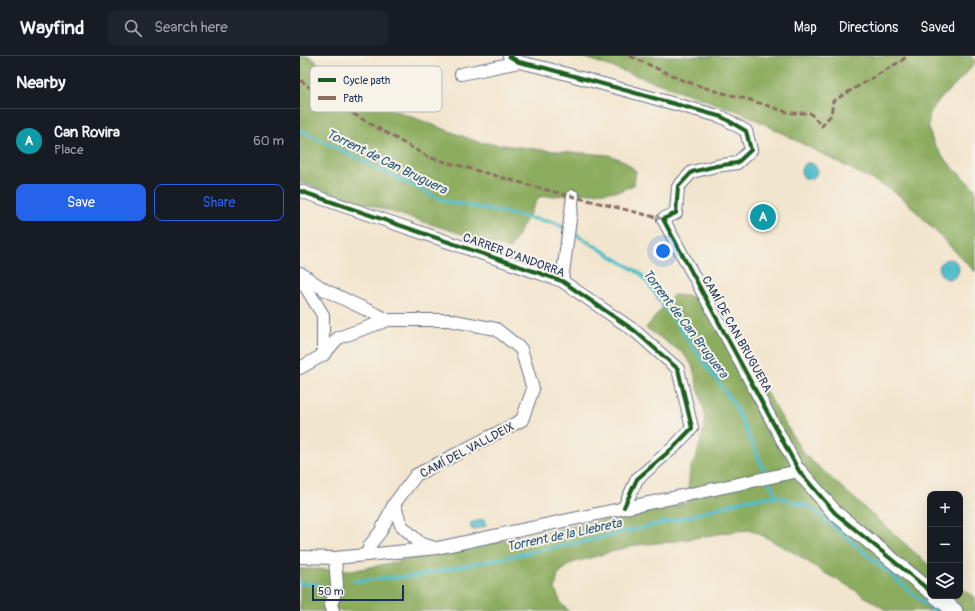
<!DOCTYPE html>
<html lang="en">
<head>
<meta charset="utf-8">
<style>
  body { margin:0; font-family:Pangolin,sans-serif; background:#20242c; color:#f1f3f6 }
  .controls { position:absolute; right:12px; bottom:12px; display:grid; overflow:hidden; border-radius:8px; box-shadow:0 4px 16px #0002 }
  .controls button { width:36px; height:36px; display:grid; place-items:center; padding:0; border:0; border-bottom:1px solid #363941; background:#171b24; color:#f1f3f6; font:20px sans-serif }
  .scale { position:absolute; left:12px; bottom:10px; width:92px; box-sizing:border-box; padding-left:4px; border:2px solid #1b2f5e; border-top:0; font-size:11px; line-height:14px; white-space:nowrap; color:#1b2f5e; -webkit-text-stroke:3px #f7f3e8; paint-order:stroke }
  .you { position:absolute; left:363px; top:195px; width:14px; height:14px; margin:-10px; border:3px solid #fff; border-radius:50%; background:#1a73e8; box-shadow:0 0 0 6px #1a73e833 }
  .badge { display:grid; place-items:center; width:26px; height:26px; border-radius:50%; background:#2563eb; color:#fff; font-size:13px; font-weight:700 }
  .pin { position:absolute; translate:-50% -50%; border:2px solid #fff; box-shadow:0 1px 4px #0006 }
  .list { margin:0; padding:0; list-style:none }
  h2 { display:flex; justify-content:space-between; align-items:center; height:52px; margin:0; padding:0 16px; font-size:17px }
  h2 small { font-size:13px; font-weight:400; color:#9ea1a6 }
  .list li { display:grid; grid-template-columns:26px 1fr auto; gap:12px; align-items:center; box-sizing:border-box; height:64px; padding:0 16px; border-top:1px solid #363941 }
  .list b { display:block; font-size:15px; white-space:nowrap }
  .list p { margin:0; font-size:13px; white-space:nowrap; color:#9ea1a6 }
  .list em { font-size:13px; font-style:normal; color:#9ea1a6 }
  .actions { display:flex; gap:8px; padding:12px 16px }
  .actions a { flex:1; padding:9px 0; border:1px solid #2563eb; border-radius:8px; text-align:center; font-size:14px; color:#2563eb }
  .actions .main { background:#2563eb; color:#fff }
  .icon { flex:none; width:22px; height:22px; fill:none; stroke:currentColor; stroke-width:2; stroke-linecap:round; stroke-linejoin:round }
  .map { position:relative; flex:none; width:675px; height:555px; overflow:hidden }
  header { display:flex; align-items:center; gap:24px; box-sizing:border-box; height:56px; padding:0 20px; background:#171b24; border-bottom:1px solid #363941 }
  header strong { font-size:19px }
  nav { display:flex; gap:22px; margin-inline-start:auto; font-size:14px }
  .search { width:280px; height:36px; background:#20242c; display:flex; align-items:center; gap:10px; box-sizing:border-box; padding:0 14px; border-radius:8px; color:#9ea1a6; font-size:15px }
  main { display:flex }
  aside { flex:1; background:#171b24 }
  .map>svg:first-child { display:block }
</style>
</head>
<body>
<header>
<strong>Wayfind</strong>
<div class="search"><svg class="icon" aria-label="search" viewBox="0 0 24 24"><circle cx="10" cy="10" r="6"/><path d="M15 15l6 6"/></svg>Search here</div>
<nav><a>Map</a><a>Directions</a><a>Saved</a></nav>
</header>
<main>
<aside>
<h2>Nearby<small></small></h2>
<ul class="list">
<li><span class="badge" style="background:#0f9aa8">A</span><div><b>Can Rovira</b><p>Place</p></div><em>60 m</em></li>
</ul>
<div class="actions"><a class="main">Save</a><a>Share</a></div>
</aside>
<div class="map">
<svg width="675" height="555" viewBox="0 0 675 555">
  <rect width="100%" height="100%" fill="#f7f3e8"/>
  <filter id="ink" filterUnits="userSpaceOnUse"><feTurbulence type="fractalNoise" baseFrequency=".025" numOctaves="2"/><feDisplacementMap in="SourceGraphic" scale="8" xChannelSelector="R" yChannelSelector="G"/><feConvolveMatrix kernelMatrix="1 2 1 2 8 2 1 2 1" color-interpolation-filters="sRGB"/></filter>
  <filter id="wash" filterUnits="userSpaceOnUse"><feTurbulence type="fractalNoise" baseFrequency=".012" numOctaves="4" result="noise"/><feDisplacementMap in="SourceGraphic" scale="16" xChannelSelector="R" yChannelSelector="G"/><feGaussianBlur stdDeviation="0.9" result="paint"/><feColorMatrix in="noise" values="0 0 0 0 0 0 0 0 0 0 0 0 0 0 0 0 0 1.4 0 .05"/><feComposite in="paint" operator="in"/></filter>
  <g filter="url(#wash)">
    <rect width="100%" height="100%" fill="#f2e5cd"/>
    <!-- forest -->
    <g fill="#8cac5f" stroke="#546e5e">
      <polygon points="0,0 9,0 65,43 178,86 243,94 309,99 324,105 336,115 334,129 319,135 239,141 210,193 0,127"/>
      <path d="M280,0h391l4,5v2c-13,17 -32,30 -44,48 -2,2 -2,5 -2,8 -4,27 29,53 46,70v83l-70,-72 -15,-11 -147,-76z"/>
      <polygon points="373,239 389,240 408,248 420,260 503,397 630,510 630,540 660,540 660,532 675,541 675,555 587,555 550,531 523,516 498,499 452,474 436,475 370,486 336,489 272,507 258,518 255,533 261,547 269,555 0,555 0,513 56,514 387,447 390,413 397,399 405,368 404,354 392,309 383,297 346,272"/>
    </g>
    <!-- water -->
    <g fill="#50bdc9" stroke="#367694">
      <circle cx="509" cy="115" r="8"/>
      <circle cx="649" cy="213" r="10"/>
      <polygon points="184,463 186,470 172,474 170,467"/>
    </g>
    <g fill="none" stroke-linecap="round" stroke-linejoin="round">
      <!-- stream -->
      <g stroke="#50bdc9" stroke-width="3.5">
        <polyline points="0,74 144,145 256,167 266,173"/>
        <polyline points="272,176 341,218 434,348 476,440 510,451 634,555"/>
        <polyline points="54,525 115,520 296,483 387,461 445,444 476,440"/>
        <polyline points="0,527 19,529"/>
      </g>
    </g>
    <g id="blocks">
      <!-- building -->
      <polygon fill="#c2a7d8" points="470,153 471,169 456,170 454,154"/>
    </g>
  </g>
  <g filter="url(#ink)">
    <use href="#blocks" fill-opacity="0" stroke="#666f85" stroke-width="1"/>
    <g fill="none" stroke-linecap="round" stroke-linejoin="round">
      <defs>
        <g id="minor">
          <polyline points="161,18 219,6"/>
          <polyline points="0,135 262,225 335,275 378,313 392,372 374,391 337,423 324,451"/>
          <polyline points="0,217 25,234 88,264"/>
          <polyline points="0,222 23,259 23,299"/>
          <polyline points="262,225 273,140"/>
          <polyline points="0,312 23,299 38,282 88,264 149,264 196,273 221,293 233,333 222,364 116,419 94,448 81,475 70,489 67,499"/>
          <polyline points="94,448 101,469 121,488 132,491"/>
          <polyline points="0,501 35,502 137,492 499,415 363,163 376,157 378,131 392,116 416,110 437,107 451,94 446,75 422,61 245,12 219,6 209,0"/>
          <polyline points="33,555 31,549 37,530 35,502"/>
        </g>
        <g id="tertiary">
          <polyline points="499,415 535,457 630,535"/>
          <polyline points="636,540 655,555"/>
        </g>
      </defs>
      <!-- minor casing -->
      <use href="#minor" stroke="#666f85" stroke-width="14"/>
      <!-- tertiary casing -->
      <use href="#tertiary" stroke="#666f85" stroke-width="17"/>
      <!-- minor -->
      <use href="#minor" stroke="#fff" stroke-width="12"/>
      <!-- tertiary -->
      <use href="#tertiary" stroke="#fff" stroke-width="15"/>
      <!-- quiet -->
      <g stroke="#8d6e63" stroke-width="3" stroke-dasharray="6 3" stroke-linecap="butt">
        <polyline points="330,0 382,24 415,35 447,43 490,57 510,57 522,70 531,59 533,45 601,5 607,0"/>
        <polyline points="0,24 17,37 128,101 243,133 363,163"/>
      </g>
      <defs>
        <g id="cycleway">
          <polyline points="209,0 219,6 245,12 422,61 446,75 451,94 437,107 416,110 392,116 378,131 376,157 363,163 499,415 535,457 630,535"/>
          <polyline points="0,135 262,225 335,275 378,313 392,372 374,391 337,423 324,451"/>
        </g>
      </defs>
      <!-- cycleway casing -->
      <use href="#cycleway" stroke="#f7f3e8" stroke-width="6"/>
      <!-- cycleway -->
      <use href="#cycleway" stroke="#1b5e20" stroke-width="4"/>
    </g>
  </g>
  <g text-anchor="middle" stroke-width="4" stroke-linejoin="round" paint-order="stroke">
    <!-- street labels -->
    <g font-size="12" fill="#1b2f5e" stroke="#f7f3e8">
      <text transform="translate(214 199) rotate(20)" y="4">CARRER D'ANDORRA</text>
      <text transform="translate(437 278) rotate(61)" y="4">CAMÍ DE CAN BRUGUERA</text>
      <text transform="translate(167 394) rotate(-28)" y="4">CAMÍ DEL VALLDEIX</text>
    </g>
    <!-- water labels -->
    <g font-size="13" font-style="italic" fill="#2b5a7e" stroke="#f7f3e8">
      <text transform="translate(87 105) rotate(26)" y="5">Torrent de Can Bruguera</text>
      <text transform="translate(386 267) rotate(53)" y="5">Torrent de Can Bruguera</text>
      <text transform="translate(264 478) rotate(-12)" y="5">Torrent de la Llebreta</text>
    </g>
  </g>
  <!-- legend -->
  <rect x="10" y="10" width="132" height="46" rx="6" fill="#f7f3e8" stroke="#b5b8bf" stroke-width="1"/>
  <rect x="18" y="22" width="18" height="4" fill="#1b5e20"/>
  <rect x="18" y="40" width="18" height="4" fill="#8d6e63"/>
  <g font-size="11" fill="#1b2f5e">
    <text x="43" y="28">Cycle path</text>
    <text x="43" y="46">Path</text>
  </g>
</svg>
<div class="controls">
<button>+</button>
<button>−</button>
<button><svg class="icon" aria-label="layers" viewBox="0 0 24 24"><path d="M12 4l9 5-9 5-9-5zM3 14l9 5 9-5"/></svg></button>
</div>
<div class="scale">50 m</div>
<div class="you"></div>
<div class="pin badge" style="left:463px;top:161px;background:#0f9aa8">A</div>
</div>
</main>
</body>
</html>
